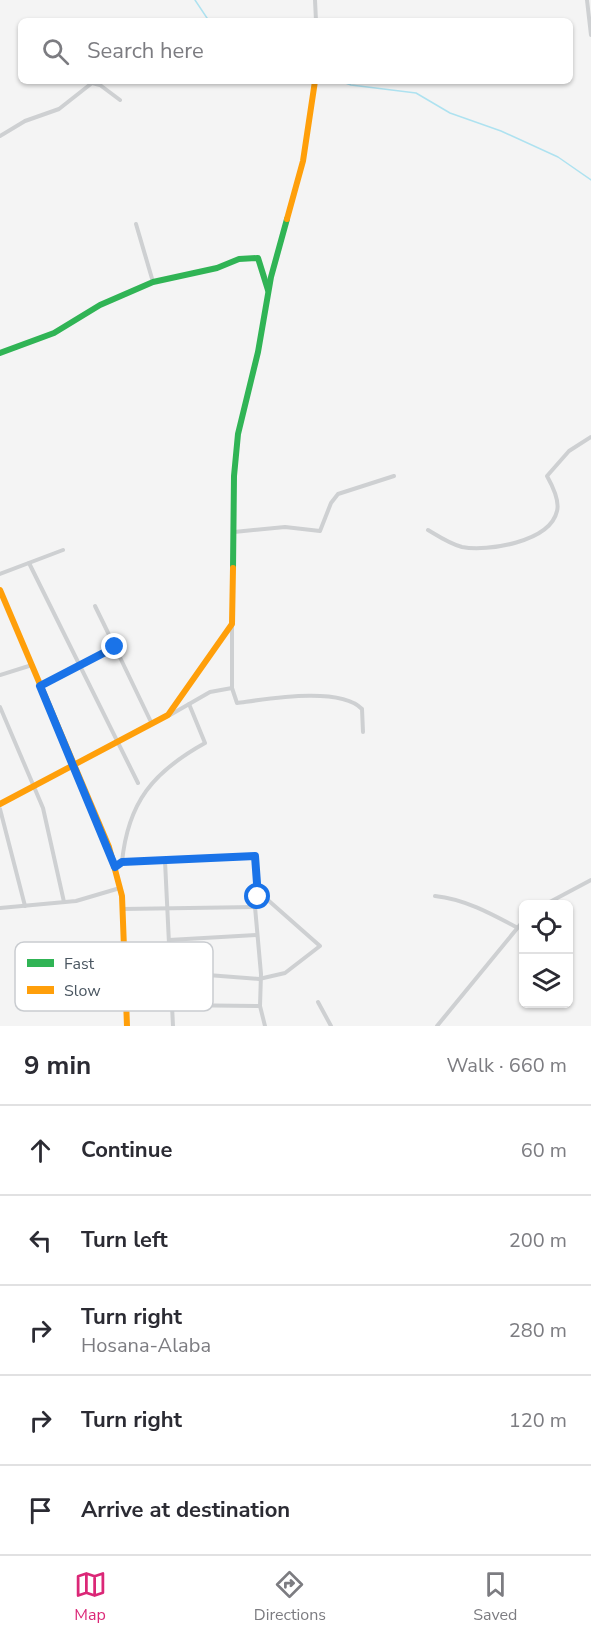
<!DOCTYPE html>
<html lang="en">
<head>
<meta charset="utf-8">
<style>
  body { margin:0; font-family:"Nunito Sans",sans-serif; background:#f2f2f3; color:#2b2b33 }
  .controls { position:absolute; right:18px; bottom:18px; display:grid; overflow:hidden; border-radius:9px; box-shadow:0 2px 4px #0004 }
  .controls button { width:54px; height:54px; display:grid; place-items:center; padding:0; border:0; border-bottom:2px solid #e1e1e2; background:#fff; color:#2b2b33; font:30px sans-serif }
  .stop { position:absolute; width:18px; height:18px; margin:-14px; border:4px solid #1a73e8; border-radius:50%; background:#fff }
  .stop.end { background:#1a73e8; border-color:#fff; box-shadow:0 2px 6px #0008 }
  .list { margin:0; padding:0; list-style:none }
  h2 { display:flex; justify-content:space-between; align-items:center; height:78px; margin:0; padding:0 24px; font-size:26px }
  h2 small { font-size:20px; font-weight:400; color:#7c7c81 }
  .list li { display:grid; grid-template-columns:39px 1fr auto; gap:18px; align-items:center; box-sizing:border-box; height:90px; padding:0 24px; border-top:2px solid #e1e1e2 }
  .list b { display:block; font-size:22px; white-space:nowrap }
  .list p { margin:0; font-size:20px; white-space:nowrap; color:#7c7c81 }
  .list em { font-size:20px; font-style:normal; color:#7c7c81 }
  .icon { flex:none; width:33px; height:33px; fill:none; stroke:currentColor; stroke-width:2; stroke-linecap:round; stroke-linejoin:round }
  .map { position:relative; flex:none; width:591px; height:1026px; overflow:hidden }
  .search { position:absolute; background:#fff; box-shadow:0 2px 4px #0004; left:18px; right:18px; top:18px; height:66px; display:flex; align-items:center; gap:15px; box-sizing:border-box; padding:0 21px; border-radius:9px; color:#7c7c81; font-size:22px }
  .sheet { height:528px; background:#fff }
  nav { display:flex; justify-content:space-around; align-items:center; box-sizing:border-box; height:84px; border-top:2px solid #e1e1e2; background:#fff; font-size:16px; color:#7c7c81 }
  nav a { display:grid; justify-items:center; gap:3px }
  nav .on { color:#db2777 }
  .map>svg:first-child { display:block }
</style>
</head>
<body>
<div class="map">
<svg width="591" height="1026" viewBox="0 0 591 1026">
  <rect width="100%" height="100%" fill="#f4f4f4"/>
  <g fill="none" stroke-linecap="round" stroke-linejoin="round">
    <!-- stream -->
    <g stroke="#aee2f0" stroke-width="1.5">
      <polyline points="195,0 209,21"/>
      <polyline points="340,81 351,85 416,93 450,113 501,131 558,157 591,180"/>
    </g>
    <!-- street -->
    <g stroke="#ced0d2" stroke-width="4">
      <polyline points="315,0 316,21"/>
      <polyline points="587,0 591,35"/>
      <polyline points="0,136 25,121 59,109 92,83 100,85 120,100"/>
      <polyline points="136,224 153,282"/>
      <path d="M428,530c10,6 22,14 34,17 25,5 88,-5 95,-36 3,-11 -5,-26 -10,-35l22,-25 22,-14"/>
      <polyline points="234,532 285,527 320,531 331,503 338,494 394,476"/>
      <polyline points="29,563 138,783"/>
      <polyline points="0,574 63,550"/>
      <polyline points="95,606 115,647"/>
      <path d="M232,625v63l5,15c30,-4 103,-17 125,6l1,23"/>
      <polyline points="0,675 32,665"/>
      <polyline points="41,686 115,647 152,724"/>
      <polyline points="0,707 43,808 64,902"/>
      <polyline points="170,715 210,692 232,688"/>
      <polyline points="0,809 25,906"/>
      <polyline points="165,861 173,1026"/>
      <polyline points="122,862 254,856 258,897 255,907 261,974 260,1006 265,1026"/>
      <path d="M115,867l7,-5c6,-60 31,-90 83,-119l-16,-39"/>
      <path d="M435,896c29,3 55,17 81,31"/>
      <polyline points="546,904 591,880"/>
      <polyline points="0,908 76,901 120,888"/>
      <polyline points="123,909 255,907"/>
      <polyline points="169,940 257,935"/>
      <polyline points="125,974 156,971 259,979 285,973 320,946 269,901 258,897"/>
      <polyline points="318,1002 331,1026"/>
      <polyline points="171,1005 260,1006"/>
      <polyline points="437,1026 524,920"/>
    </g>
    <!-- fast -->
    <g stroke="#30b455" stroke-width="6">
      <polyline points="0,353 54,333 100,305 153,282 217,268 239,259 258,258 268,290"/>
      <polyline points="233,568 234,476 238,434 258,352 271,277 287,219"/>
    </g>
    <!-- slow -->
    <g stroke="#ff9f0a" stroke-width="6">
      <polyline points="287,219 303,161 315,81"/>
      <polyline points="0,590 109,847 122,896 127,1026"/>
      <polyline points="0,804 168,715 232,624 233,568"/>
    </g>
  </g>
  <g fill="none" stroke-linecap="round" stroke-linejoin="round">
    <!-- route -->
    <polyline stroke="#1a73e8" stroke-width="8" points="115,647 40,686 115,867 122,862 255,856 258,897"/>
  </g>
  <!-- legend -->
  <rect x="15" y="942" width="198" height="69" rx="9" fill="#fff" stroke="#c9ccd0" stroke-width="1.5"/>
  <rect x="27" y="959" width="27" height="8" fill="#30b455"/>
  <rect x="27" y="986" width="27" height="8" fill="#ff9f0a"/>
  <g font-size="16" fill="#4a5661">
    <text x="64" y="969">Fast</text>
    <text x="64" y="996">Slow</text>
  </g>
</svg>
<div class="controls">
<button><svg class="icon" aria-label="locate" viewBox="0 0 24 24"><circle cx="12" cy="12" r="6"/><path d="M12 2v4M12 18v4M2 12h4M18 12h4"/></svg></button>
<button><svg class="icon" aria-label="layers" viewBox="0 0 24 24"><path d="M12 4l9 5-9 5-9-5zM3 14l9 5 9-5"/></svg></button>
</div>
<div class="stop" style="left:258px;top:897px"></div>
<div class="stop end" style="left:115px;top:647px"></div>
<div class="search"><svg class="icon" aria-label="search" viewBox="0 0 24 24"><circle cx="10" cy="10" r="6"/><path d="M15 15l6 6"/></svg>Search here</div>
</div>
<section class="sheet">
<h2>9 min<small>Walk · 660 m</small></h2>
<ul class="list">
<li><svg class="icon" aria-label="ahead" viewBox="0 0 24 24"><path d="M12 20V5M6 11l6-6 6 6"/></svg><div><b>Continue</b></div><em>60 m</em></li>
<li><svg class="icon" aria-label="left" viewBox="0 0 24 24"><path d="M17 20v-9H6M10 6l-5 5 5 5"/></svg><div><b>Turn left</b></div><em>200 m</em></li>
<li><svg class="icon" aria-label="right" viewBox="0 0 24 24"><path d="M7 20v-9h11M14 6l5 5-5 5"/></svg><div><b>Turn right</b><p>Hosana-Alaba</p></div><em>280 m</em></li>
<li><svg class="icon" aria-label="right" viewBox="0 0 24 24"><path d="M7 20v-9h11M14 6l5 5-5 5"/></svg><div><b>Turn right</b></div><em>120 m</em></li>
<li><svg class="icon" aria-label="arrive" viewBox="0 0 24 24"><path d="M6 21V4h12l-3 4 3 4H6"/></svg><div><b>Arrive at destination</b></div></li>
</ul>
</section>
<nav>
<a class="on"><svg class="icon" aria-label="map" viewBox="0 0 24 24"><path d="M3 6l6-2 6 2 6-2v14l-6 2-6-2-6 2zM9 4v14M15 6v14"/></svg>Map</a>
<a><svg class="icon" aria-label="directions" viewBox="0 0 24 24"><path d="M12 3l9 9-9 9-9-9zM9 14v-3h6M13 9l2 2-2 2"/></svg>Directions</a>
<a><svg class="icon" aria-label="saved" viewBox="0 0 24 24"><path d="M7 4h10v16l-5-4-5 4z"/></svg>Saved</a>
</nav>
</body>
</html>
